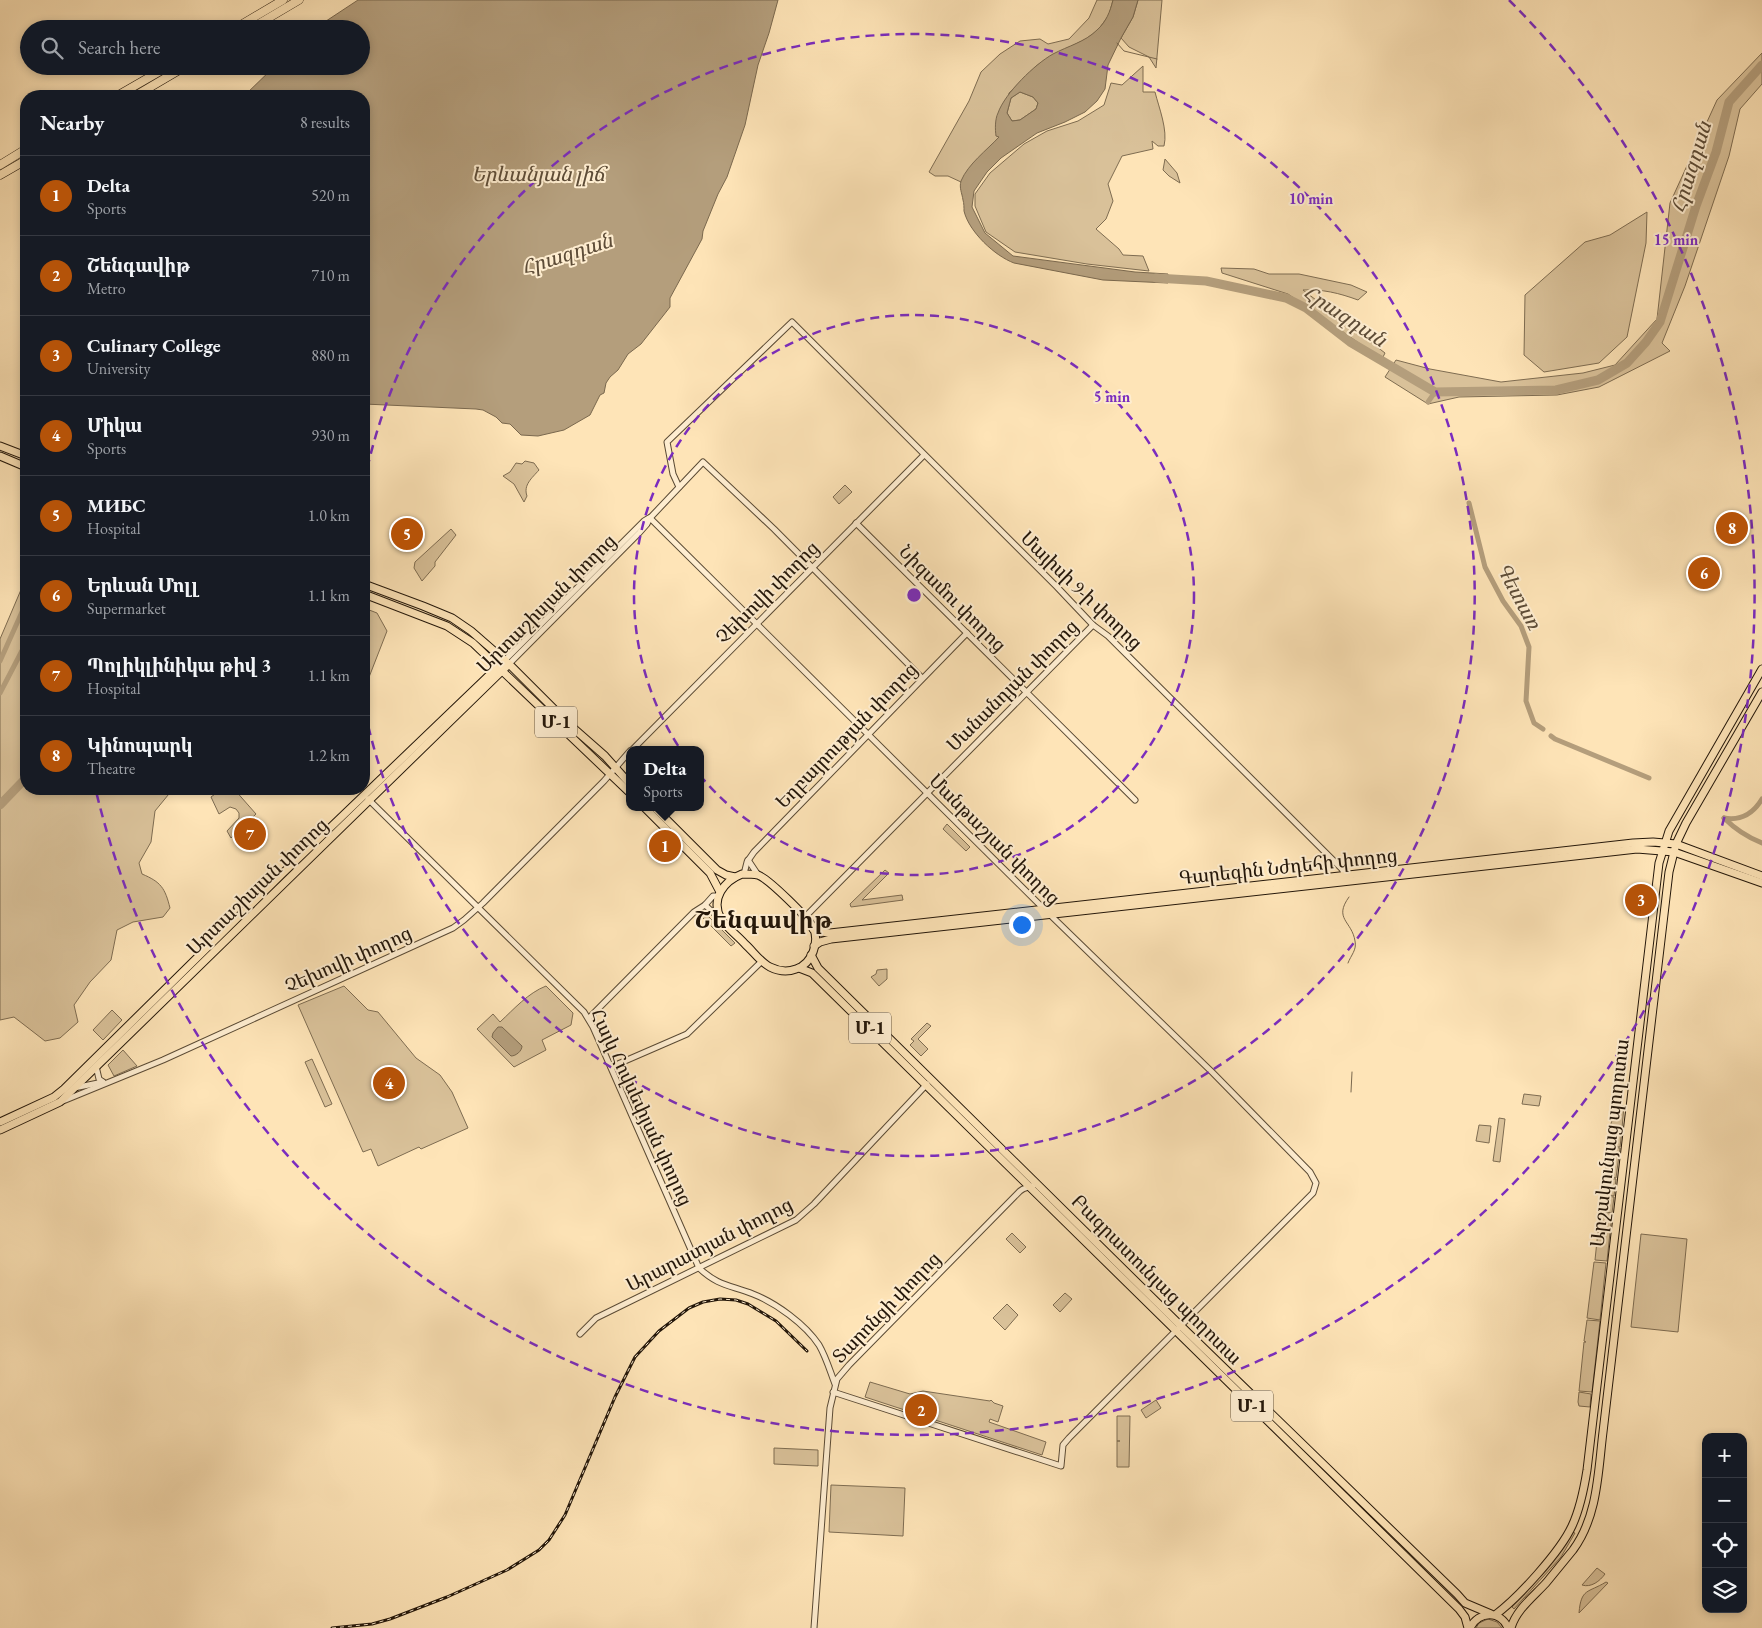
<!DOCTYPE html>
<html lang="en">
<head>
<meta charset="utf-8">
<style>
  body { margin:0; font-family:"EB Garamond","Noto Serif Armenian",serif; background:#20242c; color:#f1f3f6 }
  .controls { position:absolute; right:15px; bottom:15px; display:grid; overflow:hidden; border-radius:10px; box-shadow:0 2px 8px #0003 }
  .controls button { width:45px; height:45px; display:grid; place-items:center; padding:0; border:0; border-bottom:1px solid #363941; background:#171b24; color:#f1f3f6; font:25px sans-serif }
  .you { position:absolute; left:1021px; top:924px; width:18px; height:18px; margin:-12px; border:4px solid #fff; border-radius:50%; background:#1a73e8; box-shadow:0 0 0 8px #1a73e833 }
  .badge { display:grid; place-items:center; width:32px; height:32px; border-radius:50%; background:#b45309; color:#fff; font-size:16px; font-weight:700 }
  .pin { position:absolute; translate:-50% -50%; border:2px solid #fff; box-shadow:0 1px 5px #0006 }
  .popup { position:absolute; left:626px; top:746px; width:78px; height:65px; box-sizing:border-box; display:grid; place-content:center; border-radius:10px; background:#171b24; filter:drop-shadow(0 1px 4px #0005); font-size:16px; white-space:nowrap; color:#9ea1a6 }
  .popup b { font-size:19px; color:#f1f3f6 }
  .popup::after { content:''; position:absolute; left:50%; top:100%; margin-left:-10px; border:10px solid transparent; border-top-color:#171b24 }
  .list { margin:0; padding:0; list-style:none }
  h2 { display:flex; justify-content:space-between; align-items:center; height:65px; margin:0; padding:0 20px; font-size:21px }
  h2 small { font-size:16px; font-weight:400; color:#9ea1a6 }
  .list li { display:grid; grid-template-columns:32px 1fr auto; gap:15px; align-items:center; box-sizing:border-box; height:80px; padding:0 20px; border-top:1px solid #363941 }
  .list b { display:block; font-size:19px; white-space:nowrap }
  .list p { margin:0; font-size:16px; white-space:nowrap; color:#9ea1a6 }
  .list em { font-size:16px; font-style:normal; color:#9ea1a6 }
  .icon { flex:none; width:28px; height:28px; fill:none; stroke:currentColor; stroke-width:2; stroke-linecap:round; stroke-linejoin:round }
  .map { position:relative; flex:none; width:1762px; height:1628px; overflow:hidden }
  .search { position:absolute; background:#171b24; box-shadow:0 2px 8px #0003; left:20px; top:20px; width:350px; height:55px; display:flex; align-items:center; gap:12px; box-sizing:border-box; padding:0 18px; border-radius:28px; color:#9ea1a6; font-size:19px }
  .panel { position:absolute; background:#171b24; box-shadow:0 2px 8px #0003; left:20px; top:90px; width:350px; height:705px; border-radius:20px }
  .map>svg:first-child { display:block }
</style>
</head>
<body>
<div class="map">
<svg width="1762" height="1628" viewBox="0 0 1762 1628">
  <rect width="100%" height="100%" fill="#fee4b7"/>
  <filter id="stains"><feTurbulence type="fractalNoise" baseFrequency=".004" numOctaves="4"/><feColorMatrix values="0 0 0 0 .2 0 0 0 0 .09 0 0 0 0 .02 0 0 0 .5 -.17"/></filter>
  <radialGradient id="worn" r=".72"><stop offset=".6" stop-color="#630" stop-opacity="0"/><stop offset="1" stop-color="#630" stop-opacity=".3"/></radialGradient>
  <!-- green -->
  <g fill="#d9c199" stroke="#7e6c51">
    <polygon points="1097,0 1113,0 1109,15 1098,30 1086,39 1053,55 1036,66 1009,93 1000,137 969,169 961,182 948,176 935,176 929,172 969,101 981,72 1000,54 1020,41 1040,39 1048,44 1069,39 1089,18"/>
    <polygon points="1138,0 1162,0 1156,68 1149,57 1129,47 1121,38 1133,17"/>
    <polygon points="1762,53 1762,84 1740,109 1729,156 1685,286 1662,343 1670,351 1599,387 1557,395 1459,397 1428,404 1385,377 1396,360 1430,369 1501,382 1583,373 1615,365 1657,319 1670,203 1717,100"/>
    <path d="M1143,66v26h12c4,16 13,38 9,54h-6l-6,-5 1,8 -31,7 -14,28 5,17 -7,18 -10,10 23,20 4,6 20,1 6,15 -62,-7 -72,-12 -29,-20 -11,-26v-12l15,-21 34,-29 23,-13 31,-10 26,-16 7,-22 11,2z"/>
    <polygon points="1020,92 1033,97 1038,103 1036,109 1020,120 1012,121 1007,113 1011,98"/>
    <polygon points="1165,159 1177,173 1180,183 1169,176 1163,170"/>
    <polygon points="1647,212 1646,243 1627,337 1599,363 1544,372 1524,355 1525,295 1585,242 1610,235"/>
    <path d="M1221,268l33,1 15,5h30l52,11 16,7 -9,8c-19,-7 -36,-11 -55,-10l82,63 -3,6 -94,-65 -66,-21z"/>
    <path d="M525,461l9,2 5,7c-7,8 -16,15 -12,26l-3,6 -10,-18 -11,-8 7,-4 6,-9 6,1z"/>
    <polygon points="845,485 852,492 839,504 833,497"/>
    <polygon points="451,529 456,535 435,562 435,566 422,581 414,568 415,562"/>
    <path d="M26,578v211h147l-18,22 -4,31 -12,21 3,11c19,8 23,14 28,34l-7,9 -30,5 -16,8 -6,30 -21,22 -16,23 4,17 -18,16 -15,3 -31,-24 -14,3v-381z"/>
    <polygon points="364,608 377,613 387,631 364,690"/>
    <polygon points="222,789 234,789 256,814 231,838 227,831 239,818 239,813 236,809 230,807 219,814 211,797"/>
    <polygon points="947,824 970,847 966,851 943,829"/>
    <polygon points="885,870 889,873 862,900 902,895 903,900 851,907 850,904"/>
    <polygon points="705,913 735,943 731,946 702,917"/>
    <polygon points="887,969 887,979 879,986 871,977 876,974 877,970"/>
    <polygon points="344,986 368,1010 378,1012 416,1058 440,1075 452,1092 468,1128 421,1149 419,1147 378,1166 371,1149 363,1152 298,1005"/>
    <path d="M546,986l27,27 -2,12 -29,15 4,10 -32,17 -37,-38 16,-15 7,8c14,-13 28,-29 46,-36z"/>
    <polygon points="112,1010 122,1020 103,1040 93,1030"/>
    <polygon points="927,1023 931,1026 918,1039 928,1049 921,1056 910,1045 914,1041 911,1039"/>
    <polygon points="123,1050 137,1066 114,1076 108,1065"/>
    <polygon points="312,1059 332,1104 325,1107 305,1062"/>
    <polygon points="1524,1094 1541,1096 1539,1106 1522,1104"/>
    <polygon points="1620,1106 1624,1106 1622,1128 1610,1127 1615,1110"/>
    <polygon points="1499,1118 1505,1119 1500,1162 1493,1161"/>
    <polygon points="1479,1125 1491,1126 1489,1143 1476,1141"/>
    <polygon points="1610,1128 1622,1130 1620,1147 1608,1146"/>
    <polygon points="1608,1147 1620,1148 1616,1178 1605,1176"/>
    <polygon points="1604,1178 1616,1179 1614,1196 1602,1194"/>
    <polygon points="1602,1196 1614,1197 1612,1213 1600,1211"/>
    <polygon points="1600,1212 1612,1213 1607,1261 1595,1260"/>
    <polygon points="1012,1233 1026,1247 1020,1253 1006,1239"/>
    <polygon points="1641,1234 1687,1239 1678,1332 1631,1327"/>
    <polygon points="1594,1262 1606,1263 1600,1320 1587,1318"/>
    <polygon points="1065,1293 1072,1299 1060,1312 1053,1305"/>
    <polygon points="1007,1304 1018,1315 1005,1330 993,1318"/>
    <polygon points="1587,1320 1600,1321 1592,1392 1579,1391 1584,1342 1586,1342 1584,1341"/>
    <polygon points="870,1382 910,1394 923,1391 990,1401 991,1400 994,1403 1003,1406 998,1422 990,1419 989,1422 1046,1442 1042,1455 865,1397"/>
    <polygon points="1579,1392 1591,1394 1590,1407 1579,1406 1578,1402"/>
    <polygon points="1156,1400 1161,1408 1146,1418 1141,1410"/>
    <polygon points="1117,1416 1130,1416 1129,1467 1117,1467 1117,1441 1120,1441 1117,1441"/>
    <polygon points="774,1448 818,1450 818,1466 774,1464"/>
    <polygon points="831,1485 905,1488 903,1536 829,1532"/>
    <polygon points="1572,1532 1575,1533 1561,1557 1514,1609 1512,1607 1558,1554"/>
    <path d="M1597,1568l8,6c-5,7 -14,14 -23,11z"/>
    <path d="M1606,1582l2,1 -29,30c2,-25 9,-20 27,-31z"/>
    <polygon points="1488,1619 1497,1622 1502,1628 1476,1628 1479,1623"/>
  </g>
  <!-- water -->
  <g fill="#b49e7c" stroke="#7a684e" fill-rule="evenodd">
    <polygon points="358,0 778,0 769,33 758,65 745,125 727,177 718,194 703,231 702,239 670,298 670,307 641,344 628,354 618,370 610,377 606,383 604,393 600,395 590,415 564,430 538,436 521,435 510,424 502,423 496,417 483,410 476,409 364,404 364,96 244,96 275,66 361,66 361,29 314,29"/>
    <path d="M1113,0h25l-5,17 -12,21 -13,27 -3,24 -8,12 -12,11 -20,10 -28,11 -36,25 -14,14 -13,19 -2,16 13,26 28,23 122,16 33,2v9l-65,-3 -89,-17c-19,-7 -45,-31 -50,-52 0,-3 0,-8 -1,-11 -1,-7 -4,-12 -2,-19 7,-17 26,-31 38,-44l-3,-1c-1,-7 -1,-17 2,-23 7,-20 37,-49 55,-59 15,-8 32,-12 44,-24 9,-8 13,-18 16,-30zM1020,92l13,5 5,6 -2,6 -16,11 -8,1 -5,-8 4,-15z"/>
    <path d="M498,1027h4l20,19c0,5 -6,10 -11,10l-19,-19 1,-4z"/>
  </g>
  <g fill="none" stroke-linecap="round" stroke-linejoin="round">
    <!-- stream -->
    <g stroke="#7a684e" stroke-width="1">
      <polyline points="1117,43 1124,51 1157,59"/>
      <path d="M1348,963c3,-8 9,-13 7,-22 -3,-20 -22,-22 -6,-44"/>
      <polyline points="1351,1092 1352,1072"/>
    </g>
    <!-- canal -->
    <g stroke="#b49e7c" stroke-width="5">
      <polyline points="1428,402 1435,392"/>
      <polyline points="1469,503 1485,567 1503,601 1521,626 1529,647 1526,701 1534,723 1543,729"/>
      <polyline points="0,661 26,603"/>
      <polyline points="0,693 26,643"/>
      <polyline points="1551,736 1555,739 1649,778"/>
      <path d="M1724,818c11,11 23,19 38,25"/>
      <path d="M1724,818c17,3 29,-4 38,-19"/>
    </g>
    <!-- river -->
    <g stroke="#b49e7c" stroke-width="9">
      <polyline points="1156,278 1206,281 1286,298 1306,308 1350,342 1435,392 1556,390 1598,380 1627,363 1646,342 1660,322 1696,206 1716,152 1729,102 1762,65"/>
      <polyline points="0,805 26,778"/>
    </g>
    <defs>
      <g id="minor">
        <polyline points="679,487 673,474 667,442 792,322 1057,587 1093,625 1108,636 1342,869 1346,877"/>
        <polyline points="650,518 1040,905 1213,1073 1310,1172 1316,1183 1313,1193 1069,1438 1063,1445 1061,1466 833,1392"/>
        <polyline points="856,523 1135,800"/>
        <polyline points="505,660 644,521 649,518"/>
        <polyline points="509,664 639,533 647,524 650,518 703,462 774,529 922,678"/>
        <polyline points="632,750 924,455"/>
        <path d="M368,799l216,213 9,15 106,241c19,18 31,17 54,26 23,9 52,30 66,51 7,12 11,26 16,39"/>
        <polyline points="748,860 758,875"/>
        <polyline points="744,874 747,862 754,852 967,633"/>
        <polyline points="705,905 719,918"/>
        <polyline points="805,917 1093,625"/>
        <polyline points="589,1018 694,912 705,905 713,896 718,896"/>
        <polyline points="96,1066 99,1079 103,1082"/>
        <polyline points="611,1067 687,1034 762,961"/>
        <polyline points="74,1088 103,1082"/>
        <polyline points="63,1101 163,1060 453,928 464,920 483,903 604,781 630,751"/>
        <polyline points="580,1334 596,1318 796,1220 814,1204 927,1084"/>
        <polyline points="814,1628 830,1408 837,1379 849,1365 1020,1191 1023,1189 1037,1184"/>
      </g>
      <g id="major">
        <polyline points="0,446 26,456"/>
        <polyline points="0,456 26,467"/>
        <polyline points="364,584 423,606 452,618 471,631 509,664 572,727 605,756 630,784"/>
        <polyline points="364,594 447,626 473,643 630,793"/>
        <polyline points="644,807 710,873 720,892"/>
        <polyline points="654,807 717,870 726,875 735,877"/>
        <path d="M742,874c5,0 11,0 16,1 11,4 49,42 55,52 7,15 -1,37 -17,42 -8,3 -18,2 -26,-2 -10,-5 -17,-16 -25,-23 -7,-8 -18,-16 -24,-25 -11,-20 3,-38 21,-45z"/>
        <polyline points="813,929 820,932 830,933 1633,843 1653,842 1676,844 1762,876"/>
        <polyline points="814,946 820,942 831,939 1637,849 1674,852 1762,883"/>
        <polyline points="811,955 818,968 1181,1326 1457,1594 1465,1603 1491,1614"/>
        <polyline points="799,968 812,973 1459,1609 1465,1617 1468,1628"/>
        <polyline points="0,1122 54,1097 64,1089 283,873 505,660"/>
        <polyline points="0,1130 60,1102 509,664"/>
        <path d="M1495,1615c23,-17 65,-63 77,-89 8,-17 12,-37 15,-56l72,-607 10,-32 93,-162"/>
        <path d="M1470,1628c9,-17 30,-18 38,0"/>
        <path d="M1511,1628c5,-18 22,-31 35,-45 9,-11 18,-22 27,-33 25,-34 25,-78 30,-118l66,-560 7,-28 10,-21 76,-131"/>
      </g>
      <g id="highway">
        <polyline points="234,29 283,0"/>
        <polyline points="250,29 299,0"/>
        <polyline points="117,96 169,66"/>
        <polyline points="135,96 186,66"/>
        <polyline points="0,165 26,149"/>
        <polyline points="0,175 26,160"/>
      </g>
    </defs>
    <!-- minor casing -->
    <use href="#minor" stroke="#5a4a34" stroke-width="7"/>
    <!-- major casing -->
    <use href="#major" stroke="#231609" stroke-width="9"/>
    <!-- highway casing -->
    <use href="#highway" stroke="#231609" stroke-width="9"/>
    <!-- minor -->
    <use href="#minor" stroke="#feedd0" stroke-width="5"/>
    <!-- major -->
    <use href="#major" stroke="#fee4b7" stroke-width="7"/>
    <!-- highway -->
    <use href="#highway" stroke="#fee4b7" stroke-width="8"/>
    <defs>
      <polyline id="rail" points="332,1628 372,1624 390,1619 447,1597 507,1570 539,1550 549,1540 565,1515 615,1397 635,1357 659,1331 689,1308 703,1302 720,1299 736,1300 748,1304 776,1321 807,1351"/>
    </defs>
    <!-- rail casing -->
    <use href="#rail" stroke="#231609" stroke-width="3"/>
    <!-- rail -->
    <use href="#rail" stroke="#feedd0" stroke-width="1" stroke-dasharray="4" stroke-linecap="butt"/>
  </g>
  <!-- distance rings -->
  <g fill="none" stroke="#7b2cbf" stroke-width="2.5" stroke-dasharray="9 6">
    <circle cx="914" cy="595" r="280"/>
    <path d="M364 483A561 561 0 1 1 364 707"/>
    <path d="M1509 0A841 841 0 1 1 96 791"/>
  </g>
  <g text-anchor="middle" stroke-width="4" stroke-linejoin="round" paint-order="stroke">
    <!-- shield labels -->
    <g fill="#feedd0" stroke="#655645" stroke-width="1">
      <rect x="535" y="706.5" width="42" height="31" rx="4"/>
      <rect x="849" y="1012.5" width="42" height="31" rx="4"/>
      <rect x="1231" y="1390.5" width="42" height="31" rx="4"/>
    </g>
    <g font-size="18" font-weight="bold" fill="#231609">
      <text x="556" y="728">Մ-1</text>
      <text x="870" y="1034">Մ-1</text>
      <text x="1252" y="1412">Մ-1</text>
    </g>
    <!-- street labels -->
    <g font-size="19" fill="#231609" stroke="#feedd0">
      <text transform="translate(1082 590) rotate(44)" y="7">Մայիսի 9-ի փողոց</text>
      <text transform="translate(767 592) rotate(-45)" y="7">Չեխովի փողոց</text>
      <text transform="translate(953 598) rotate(45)" y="7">Նիզամու փողոց</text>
      <text transform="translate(546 603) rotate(-45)" y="7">Արտաշիսյան փողոց</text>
      <text transform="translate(1012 685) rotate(-45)" y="7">Մանանդյան փողոց</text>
      <text transform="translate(846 735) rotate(-46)" y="7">Եղբայրության փողոց</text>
      <text transform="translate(995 839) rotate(45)" y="7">Մանթաշյան փողոց</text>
      <text transform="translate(1288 866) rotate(-6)" y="7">Գարեգին Նժդեհի փողոց</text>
      <text transform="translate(257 886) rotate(-44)" y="7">Արտաշիսյան փողոց</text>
      <text transform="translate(348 959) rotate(-24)" y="7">Չեխովի փողոց</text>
      <text transform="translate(642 1107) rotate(65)" y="7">Հայկ Հովսեփյան փողոց</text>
      <text transform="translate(1609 1143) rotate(-83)" y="7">Արշակունյաց պողոտա</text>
      <text transform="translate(709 1244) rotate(-27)" y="7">Արարատյան փողոց</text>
      <text transform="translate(1157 1279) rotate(45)" y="7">Բագրատունյաց պողոտա</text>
      <text transform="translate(886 1307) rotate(-46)" y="7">Տարոնցի փողոց</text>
    </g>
    <!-- water labels -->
    <g font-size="20" font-style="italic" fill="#5d4c37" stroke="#feedd0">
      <text transform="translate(1691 167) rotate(-73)" y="7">Հրազդան</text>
      <text x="538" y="181">Երևանյան լիճ</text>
      <text transform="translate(567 254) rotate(-18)" y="7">Հրազդան</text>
      <text transform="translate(1345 316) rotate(33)" y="7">Հրազդան</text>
      <text transform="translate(1519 596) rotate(62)" y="7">Գետառ</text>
    </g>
    <!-- district labels -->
    <g font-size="24" font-weight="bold" letter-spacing="1" fill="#231609" stroke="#feedd0">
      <text x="764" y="928">Շենգավիթ</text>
    </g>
  </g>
  <circle cx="914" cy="595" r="8" fill="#7b2cbf" stroke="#feedd0" stroke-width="2.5"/>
  <g font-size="15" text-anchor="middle" font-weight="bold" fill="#7b2cbf" stroke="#feedd0" stroke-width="4" stroke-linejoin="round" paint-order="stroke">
    <text x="1311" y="204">10 min</text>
    <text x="1676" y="245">15 min</text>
    <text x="1112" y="402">5 min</text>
  </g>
  <rect width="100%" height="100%" filter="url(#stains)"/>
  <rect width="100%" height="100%" fill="url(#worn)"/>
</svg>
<div class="controls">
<button>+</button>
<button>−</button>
<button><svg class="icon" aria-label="locate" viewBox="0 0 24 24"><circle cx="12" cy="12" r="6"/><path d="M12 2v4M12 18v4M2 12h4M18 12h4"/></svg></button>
<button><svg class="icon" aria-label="layers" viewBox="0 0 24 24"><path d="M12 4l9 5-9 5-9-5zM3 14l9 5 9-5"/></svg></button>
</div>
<div class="you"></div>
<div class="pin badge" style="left:665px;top:846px">1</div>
<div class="popup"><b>Delta</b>Sports</div>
<div class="pin badge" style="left:921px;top:1410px">2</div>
<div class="pin badge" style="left:1641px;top:900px">3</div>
<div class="pin badge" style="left:389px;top:1083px">4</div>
<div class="pin badge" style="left:407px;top:534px">5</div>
<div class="pin badge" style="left:1704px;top:573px">6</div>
<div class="pin badge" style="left:250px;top:834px">7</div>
<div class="pin badge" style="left:1732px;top:528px">8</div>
<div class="search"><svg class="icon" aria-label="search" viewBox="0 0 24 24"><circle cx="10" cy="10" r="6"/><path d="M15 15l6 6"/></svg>Search here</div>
<section class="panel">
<h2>Nearby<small>8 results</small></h2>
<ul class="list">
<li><span class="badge">1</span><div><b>Delta</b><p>Sports</p></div><em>520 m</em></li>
<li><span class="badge">2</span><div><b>Շենգավիթ</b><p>Metro</p></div><em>710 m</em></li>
<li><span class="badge">3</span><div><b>Culinary College</b><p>University</p></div><em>880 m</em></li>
<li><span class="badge">4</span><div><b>Միկա</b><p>Sports</p></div><em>930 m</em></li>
<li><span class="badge">5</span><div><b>МИБС</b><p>Hospital</p></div><em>1.0 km</em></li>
<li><span class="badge">6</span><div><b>Երևան Մոլլ</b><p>Supermarket</p></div><em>1.1 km</em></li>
<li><span class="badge">7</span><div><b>Պոլիկլինիկա թիվ 3</b><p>Hospital</p></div><em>1.1 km</em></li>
<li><span class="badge">8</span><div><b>Կինոպարկ</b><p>Theatre</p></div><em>1.2 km</em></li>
</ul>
</section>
</div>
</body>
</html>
